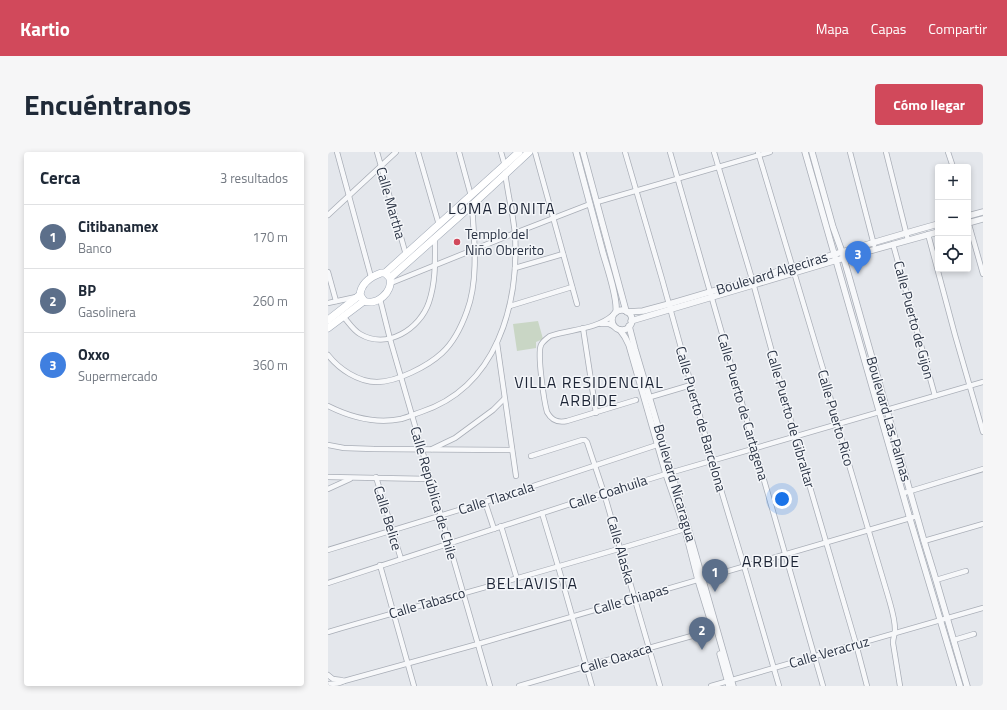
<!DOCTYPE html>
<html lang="es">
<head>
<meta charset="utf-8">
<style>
  body { margin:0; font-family:"Titillium Web",sans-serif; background:#f6f6f7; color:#1f2937 }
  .controls { position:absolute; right:12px; top:12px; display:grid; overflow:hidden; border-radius:4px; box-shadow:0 2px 6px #0003 }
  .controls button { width:36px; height:36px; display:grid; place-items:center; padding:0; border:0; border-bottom:1px solid #e0e1e3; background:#fff; color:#1f2937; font:20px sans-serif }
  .you { position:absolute; left:454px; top:347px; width:14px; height:14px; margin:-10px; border:3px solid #fff; border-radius:50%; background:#1a73e8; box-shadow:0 0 0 6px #1a73e833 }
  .badge { display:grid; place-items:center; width:26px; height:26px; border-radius:50%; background:#d1495b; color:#fff; font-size:13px; font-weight:700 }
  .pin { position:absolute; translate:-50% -33px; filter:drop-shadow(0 1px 2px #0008) }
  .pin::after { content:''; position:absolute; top:21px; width:14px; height:12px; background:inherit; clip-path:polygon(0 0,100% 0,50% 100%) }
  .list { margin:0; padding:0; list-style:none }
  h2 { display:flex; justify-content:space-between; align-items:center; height:52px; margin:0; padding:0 16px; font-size:17px }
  h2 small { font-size:13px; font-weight:400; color:#747a83 }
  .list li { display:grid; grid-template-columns:26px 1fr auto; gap:12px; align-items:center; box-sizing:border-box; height:64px; padding:0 16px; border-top:1px solid #e0e1e3 }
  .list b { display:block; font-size:15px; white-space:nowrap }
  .list p { margin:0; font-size:13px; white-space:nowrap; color:#747a83 }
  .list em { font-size:13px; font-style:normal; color:#747a83 }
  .icon { flex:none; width:22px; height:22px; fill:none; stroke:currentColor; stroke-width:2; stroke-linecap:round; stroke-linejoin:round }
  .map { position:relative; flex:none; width:655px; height:534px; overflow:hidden; border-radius:4px }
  header { display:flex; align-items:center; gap:24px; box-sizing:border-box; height:56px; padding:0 20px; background:#d1495b; color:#fff }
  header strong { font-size:19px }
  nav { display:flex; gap:22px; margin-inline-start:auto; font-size:14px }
  .intro { display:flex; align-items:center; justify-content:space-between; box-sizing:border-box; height:96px; padding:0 24px }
  h1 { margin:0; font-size:28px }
  .button { padding:10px 18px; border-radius:4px; background:#d1495b; color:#fff; font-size:14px; font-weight:700 }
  main { display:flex; gap:24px; padding:0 24px }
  aside { flex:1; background:#fff; border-radius:4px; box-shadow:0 2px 6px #0003 }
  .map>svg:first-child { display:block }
</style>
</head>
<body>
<header>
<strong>Kartio</strong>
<nav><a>Mapa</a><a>Capas</a><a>Compartir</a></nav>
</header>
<div class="intro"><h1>Encuéntranos</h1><a class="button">Cómo llegar</a></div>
<main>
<aside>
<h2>Cerca<small>3 resultados</small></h2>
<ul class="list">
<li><span class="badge" style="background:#5c6f8a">1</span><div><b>Citibanamex</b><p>Banco</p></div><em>170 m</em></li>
<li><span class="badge" style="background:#5c6f8a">2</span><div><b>BP</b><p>Gasolinera</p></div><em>260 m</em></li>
<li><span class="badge" style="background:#3f7fe0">3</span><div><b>Oxxo</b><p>Supermercado</p></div><em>360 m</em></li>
</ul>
</aside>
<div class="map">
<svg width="655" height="534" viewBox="0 0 655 534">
  <rect width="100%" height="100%" fill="#e4e7ec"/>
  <!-- green -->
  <polygon fill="#c9d6c5" points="210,169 215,187 208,190 208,196 189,199 185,172"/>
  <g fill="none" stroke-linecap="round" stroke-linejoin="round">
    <defs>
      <g id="minor">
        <polyline points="9,0 43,125"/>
        <polyline points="49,0 78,103"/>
        <polyline points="90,0 111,73"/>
        <polyline points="131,0 143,44"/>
        <polyline points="173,0 177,14"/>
        <polyline points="207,0 249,152"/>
        <polyline points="297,0 334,127 384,308 416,414 451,534"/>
        <polyline points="342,0 495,534"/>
        <polyline points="386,0 424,127 467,284 528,492 539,534"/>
        <path d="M430,0l65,217 14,55 51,172c3,11 7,22 7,34 0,4 -2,8 -2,13l7,43"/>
        <polyline points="522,0 546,93"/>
        <polyline points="558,0 580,88"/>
        <polyline points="620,0 625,15"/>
        <polyline points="269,50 442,0"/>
        <polyline points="0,63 68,0"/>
        <polyline points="640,69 655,122"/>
        <polyline points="600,82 627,183 655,280"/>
        <polyline points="565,92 607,244"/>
        <polyline points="187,116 235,102"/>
        <polyline points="0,120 8,149"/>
        <polyline points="63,131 187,81 262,52"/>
        <polyline points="52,147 62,187 94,298 162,534"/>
        <polyline points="0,151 28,145"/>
        <polyline points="182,154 244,135"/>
        <path d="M285,163c-17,15 -43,14 -63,21 -4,3 -7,5 -9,9 -4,9 3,56 6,67 5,9 11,11 20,9l69,-21"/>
        <path d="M15,164c6,7 10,14 17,18 27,16 60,-5 69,-32 7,-21 6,-42 6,-64"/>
        <polyline points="273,172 281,172 287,175"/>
        <polyline points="255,176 268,261"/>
        <polyline points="169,191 188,324"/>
        <path d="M0,203c11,14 30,27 49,27 20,0 51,-16 65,-29 12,-11 20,-28 25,-42 12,-32 7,-73 5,-106"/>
        <polyline points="319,246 363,233"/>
        <path d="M0,254c22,11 48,18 73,13 7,-2 14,-5 20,-7 76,-25 98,-107 94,-179 -1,-7 -2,-14 -3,-21 -3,-13 -5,-26 -7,-39"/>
        <polyline points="0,293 16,296 46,297 184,298"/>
        <polyline points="104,297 127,286 165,258 176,247"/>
        <polyline points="203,304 254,288 257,288 259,290 276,341 332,534"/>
        <polyline points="0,325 102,327"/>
        <polyline points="48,325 73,407"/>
        <polyline points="0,337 22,327"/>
        <polyline points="576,341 655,317"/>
        <polyline points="157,350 166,377"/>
        <polyline points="214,361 230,414 264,534"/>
        <polyline points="173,374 189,427"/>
        <polyline points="596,389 655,372"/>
        <polyline points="0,398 157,350 332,292"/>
        <polyline points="52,413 86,534"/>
        <polyline points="608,428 638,419"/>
        <polyline points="0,431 276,341 338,322 655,230"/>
        <path d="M0,480c120,-35 241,-67 360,-104"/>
        <polyline points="626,488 646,482"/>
        <polyline points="0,523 5,527 13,528 16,529"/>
        <path d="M0,532c6,0 11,0 16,-3l134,-37 439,-128"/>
        <polyline points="191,534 321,496 385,478"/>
        <polyline points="383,534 655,456"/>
      </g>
      <g id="tertiary">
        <path d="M248,0c9,34 18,67 27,101 4,14 15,45 13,59"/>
        <polyline points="255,0 298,159"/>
        <polyline points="477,0 582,367 632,534"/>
        <polyline points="484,0 505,75 514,100 596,389 608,428 639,534"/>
        <polyline points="640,64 655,60"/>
        <polyline points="640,71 655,67"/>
        <circle cx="294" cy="168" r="10"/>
        <path d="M299,160l16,-1 26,-7c90,-26 179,-55 269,-80"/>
        <polyline points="303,169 425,133 509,108 610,80"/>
        <polyline points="301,174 307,197 360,376 405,534"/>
        <polyline points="292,178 297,185 301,193 338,322 357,377 370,428 382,467"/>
        <polyline points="392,502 401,534"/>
      </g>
      <g id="primary">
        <path d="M53,121h4l5,5c3,14 -13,28 -26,23l-4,-6c1,-12 10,-18 21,-22z"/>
        <polyline points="57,121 191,0"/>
        <polyline points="62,126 144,53 201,0"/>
        <polyline points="0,168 32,143"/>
        <polyline points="0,176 36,149"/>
      </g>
    </defs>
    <!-- minor casing -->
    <use href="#minor" stroke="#a9aeb7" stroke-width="6"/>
    <!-- tertiary casing -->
    <use href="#tertiary" stroke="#a9aeb7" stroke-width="7"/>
    <!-- primary casing -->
    <use href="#primary" stroke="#a3abb8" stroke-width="8"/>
    <!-- minor -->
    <use href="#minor" stroke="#f7f8fa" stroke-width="4.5"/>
    <!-- tertiary -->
    <use href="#tertiary" stroke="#f7f8fa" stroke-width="5.5"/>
    <!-- primary -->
    <use href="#primary" stroke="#fff" stroke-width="7"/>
  </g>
  <!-- markers -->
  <circle fill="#d1495b" stroke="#f4f6f9" stroke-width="1.5" cx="129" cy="90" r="4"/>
  <g text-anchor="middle" stroke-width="3" stroke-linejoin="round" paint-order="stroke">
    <!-- street labels -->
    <g font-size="14" fill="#2b3445" stroke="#f4f6f9">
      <text transform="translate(63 51) rotate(74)" y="5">Calle Martha</text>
      <text transform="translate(444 121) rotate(-17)" y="5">Boulevard Algeciras</text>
      <text transform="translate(586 168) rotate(75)" y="5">Calle Puerto de Gijon</text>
      <text transform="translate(415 255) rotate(74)" y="5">Calle Puerto de Cartagena</text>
      <text transform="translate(508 266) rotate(74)" y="5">Calle Puerto Rico</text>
      <text transform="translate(373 267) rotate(74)" y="5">Calle Puerto de Barcelona</text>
      <text transform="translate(463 267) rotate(74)" y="5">Calle Puerto de Gibraltar</text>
      <text transform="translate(561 267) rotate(74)" y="5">Boulevard Las Palmas</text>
      <text transform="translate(347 331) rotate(74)" y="5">Boulevard Nicaragua</text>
      <text transform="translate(280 340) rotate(-18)" y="5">Calle Coahuila</text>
      <text transform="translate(106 341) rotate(74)" y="5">Calle República de Chile</text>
      <text transform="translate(168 346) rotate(-18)" y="5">Calle Tlaxcala</text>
      <text transform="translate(60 366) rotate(73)" y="5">Calle Belice</text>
      <text transform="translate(293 398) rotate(74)" y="5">Calle Alaska</text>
      <text transform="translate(303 447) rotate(-16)" y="5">Calle Chiapas</text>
      <text transform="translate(99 451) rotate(-16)" y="5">Calle Tabasco</text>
      <text transform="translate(501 500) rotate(-16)" y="5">Calle Veracruz</text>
      <text transform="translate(288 506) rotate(-17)" y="5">Calle Oaxaca</text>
    </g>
    <!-- poi labels -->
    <g font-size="14" fill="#2b3445" stroke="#f4f6f9" text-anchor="start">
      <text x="137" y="87">Templo del<tspan x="137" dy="16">Niño Obrerito</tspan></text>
    </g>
    <!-- quarter labels -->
    <g font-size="16" letter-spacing="1" fill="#1d2536" stroke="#f4f6f9">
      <text x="174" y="62">LOMA BONITA</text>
      <text x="261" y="236">VILLA RESIDENCIAL<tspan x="261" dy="18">ARBIDE</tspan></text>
      <text x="443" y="415">ARBIDE</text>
      <text x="204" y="437">BELLAVISTA</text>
    </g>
  </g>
</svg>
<div class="controls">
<button>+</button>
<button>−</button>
<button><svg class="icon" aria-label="locate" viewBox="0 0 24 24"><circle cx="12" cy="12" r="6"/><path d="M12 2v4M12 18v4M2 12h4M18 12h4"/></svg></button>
</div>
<div class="you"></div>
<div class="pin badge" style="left:387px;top:440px;background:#5c6f8a">1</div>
<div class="pin badge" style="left:374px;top:498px;background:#5c6f8a">2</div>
<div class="pin badge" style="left:530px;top:122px;background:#3f7fe0">3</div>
</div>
</main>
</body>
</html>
